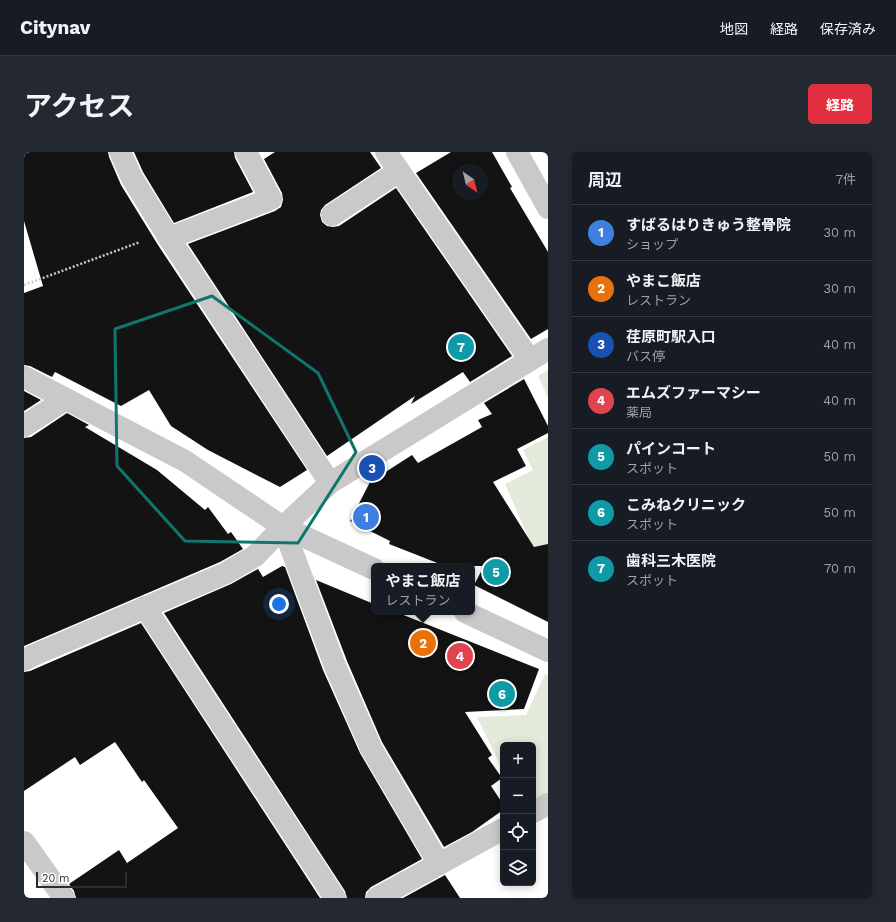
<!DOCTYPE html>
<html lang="ja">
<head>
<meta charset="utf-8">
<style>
  body { margin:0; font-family:"Work Sans","Noto Sans JP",sans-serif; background:#242831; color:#f1f3f6 }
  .controls { position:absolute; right:12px; bottom:12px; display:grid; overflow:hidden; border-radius:6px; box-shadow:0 2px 10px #0003 }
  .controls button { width:36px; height:36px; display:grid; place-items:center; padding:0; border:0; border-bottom:1px solid #363941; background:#171b24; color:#f1f3f6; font:20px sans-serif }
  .compass { position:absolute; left:428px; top:12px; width:36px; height:36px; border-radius:50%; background:#171b24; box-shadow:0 2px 10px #0003; rotate:145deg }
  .scale { position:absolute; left:12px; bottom:10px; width:91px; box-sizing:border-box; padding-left:4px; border:2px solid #2c2c2c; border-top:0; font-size:11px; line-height:14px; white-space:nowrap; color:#2c2c2c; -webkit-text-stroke:3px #fff; paint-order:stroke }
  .you { position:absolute; left:255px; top:452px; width:14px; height:14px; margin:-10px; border:3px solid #fff; border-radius:50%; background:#1a73e8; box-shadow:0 0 0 6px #1a73e833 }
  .badge { display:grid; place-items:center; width:26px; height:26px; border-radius:50%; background:#e23041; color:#fff; font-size:13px; font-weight:700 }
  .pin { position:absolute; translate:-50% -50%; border:2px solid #fff; box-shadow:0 1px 4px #0006 }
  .popup { position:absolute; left:347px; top:411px; width:104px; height:52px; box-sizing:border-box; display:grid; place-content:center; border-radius:6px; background:#171b24; filter:drop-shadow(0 1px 3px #0005); font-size:13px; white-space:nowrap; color:#9ea1a6 }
  .popup b { font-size:15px; color:#f1f3f6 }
  .popup::after { content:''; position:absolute; left:50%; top:100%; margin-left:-8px; border:8px solid transparent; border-top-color:#171b24 }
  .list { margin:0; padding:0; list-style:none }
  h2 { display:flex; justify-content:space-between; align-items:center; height:52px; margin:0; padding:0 16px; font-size:17px }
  h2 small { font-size:13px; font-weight:400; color:#9ea1a6 }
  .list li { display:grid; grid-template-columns:26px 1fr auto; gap:12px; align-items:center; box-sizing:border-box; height:56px; padding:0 16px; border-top:1px solid #363941 }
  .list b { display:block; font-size:15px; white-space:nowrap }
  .list p { margin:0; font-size:13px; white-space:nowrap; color:#9ea1a6 }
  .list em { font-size:13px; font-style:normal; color:#9ea1a6 }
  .icon { flex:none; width:22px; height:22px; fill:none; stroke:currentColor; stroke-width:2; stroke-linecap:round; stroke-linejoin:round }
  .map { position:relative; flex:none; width:524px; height:746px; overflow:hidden; border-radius:6px }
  header { display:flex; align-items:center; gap:24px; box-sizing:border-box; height:56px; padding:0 20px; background:#171b24; border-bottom:1px solid #363941 }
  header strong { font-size:19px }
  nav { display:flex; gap:22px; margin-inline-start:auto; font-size:14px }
  .intro { display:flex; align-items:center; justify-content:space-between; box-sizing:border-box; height:96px; padding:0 24px }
  h1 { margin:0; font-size:28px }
  .button { padding:10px 18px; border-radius:6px; background:#e23041; color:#fff; font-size:14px; font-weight:700 }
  main { display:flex; gap:24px; padding:0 24px }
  aside { flex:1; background:#171b24; border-radius:6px; box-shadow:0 2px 10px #0003 }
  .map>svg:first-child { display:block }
</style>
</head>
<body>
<header>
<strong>Citynav</strong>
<nav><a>地図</a><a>経路</a><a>保存済み</a></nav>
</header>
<div class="intro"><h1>アクセス</h1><a class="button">経路</a></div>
<main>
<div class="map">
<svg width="524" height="746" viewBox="0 0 524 746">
  <rect width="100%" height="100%" fill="#fff"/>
  <!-- green -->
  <g fill="#e3eada">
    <polygon points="524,218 524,246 514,224"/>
    <polygon points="524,285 524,394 510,398 481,332 509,318 499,298"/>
    <polygon points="521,522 524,523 524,647 509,656 509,593 479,593 479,619 453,565 502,563"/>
  </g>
  <!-- building -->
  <g fill="#131313" fill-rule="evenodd">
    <polygon points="0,0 84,0 85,5 97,33 134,93 283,318 256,335 184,298 147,274 125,238 97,254 31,220 28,225 6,214 0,213 0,141 19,134 0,69"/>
    <polygon points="110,0 210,0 211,6 229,40 150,71 119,20"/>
    <polygon points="251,0 346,0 357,16 301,53 297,58 296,63 298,70 303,74 309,75 315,74 372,36 488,204 446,230 439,220 387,252 391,244 303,304 164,92 251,59 257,55 259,48 258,41 240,7"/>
    <path d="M427,0h41l20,35 -2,1 38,64v77l-17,10 -115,-166zM434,18h24v24h-24z"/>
    <polygon points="500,227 524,274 524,281 493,297 502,314 469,330 510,395 524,392 524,470 450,433 460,414 421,414 365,392 366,389 326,369 346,330 388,303 394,311 458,275 454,268 468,262 460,251"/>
    <polygon points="0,239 17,248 0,259"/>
    <polygon points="43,261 65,273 61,275 133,318 181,358 184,355 204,382 207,380 219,397 196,410 0,494 0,286 7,285"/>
    <polygon points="258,414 261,415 299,518 336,601 398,707 347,735 342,740 341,746 323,746 321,739 140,461 207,432 234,417 239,425"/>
    <polygon points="292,428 350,452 350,460 372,460 515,517 500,557 441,560 468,603 464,606 478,626 467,634 479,652 479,658 448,680 420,695 358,590 323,509"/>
    <polygon points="117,471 296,746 52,746 50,739 45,732 95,698 103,711 154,676 120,628 118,630 91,590 56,613 51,605 0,639 0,520 6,519"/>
    <polygon points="421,723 436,746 379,746"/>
  </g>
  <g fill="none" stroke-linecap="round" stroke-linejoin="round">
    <!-- path -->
    <polyline stroke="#c9c9c9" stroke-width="2.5" stroke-dasharray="2 2" stroke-linecap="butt" points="0,133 116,90"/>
    <!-- minor -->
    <g stroke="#c9c9c9" stroke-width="22">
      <polyline points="96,0 108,26 145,86 306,331"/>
      <polyline points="362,0 506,208"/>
      <polyline points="493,0 524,56"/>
      <polyline points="308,63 375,19"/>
      <polyline points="145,86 247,47 222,0"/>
      <polyline points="0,225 161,309 259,375 350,417"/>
      <polyline points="0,274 42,247"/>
      <polyline points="259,375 311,514 347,596 415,712"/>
      <polyline points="121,455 311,746"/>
      <polyline points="441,460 524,499"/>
      <polyline points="0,508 10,503 202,421 231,404 259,375 306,331 524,197"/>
      <polyline points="509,660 524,652"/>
      <polyline points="0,690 40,746"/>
      <polyline points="353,746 479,677"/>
    </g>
  </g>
  <!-- marked area -->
  <path fill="none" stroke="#0f766e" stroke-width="3" stroke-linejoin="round" d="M188,144l106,77 38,79 -58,91 -113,-2 -68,-75 -2,-137z"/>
</svg>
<div class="controls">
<button>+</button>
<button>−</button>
<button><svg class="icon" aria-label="locate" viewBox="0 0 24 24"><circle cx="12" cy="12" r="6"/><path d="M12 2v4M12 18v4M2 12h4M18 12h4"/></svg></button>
<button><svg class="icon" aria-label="layers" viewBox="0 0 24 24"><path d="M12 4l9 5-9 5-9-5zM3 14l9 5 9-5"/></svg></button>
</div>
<svg class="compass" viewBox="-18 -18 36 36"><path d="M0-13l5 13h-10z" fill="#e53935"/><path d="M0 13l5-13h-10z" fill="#9ea1a6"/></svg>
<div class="scale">20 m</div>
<div class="you"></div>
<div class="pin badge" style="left:342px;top:365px;background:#3f7fe0">1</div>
<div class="pin badge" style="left:399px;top:491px;background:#e8710a">2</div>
<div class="popup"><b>やまこ飯店</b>レストラン</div>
<div class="pin badge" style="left:348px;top:316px;background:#1a4fb4">3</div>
<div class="pin badge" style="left:436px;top:504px;background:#e0444e">4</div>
<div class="pin badge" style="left:472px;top:420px;background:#0f9aa8">5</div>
<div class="pin badge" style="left:478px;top:542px;background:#0f9aa8">6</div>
<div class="pin badge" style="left:437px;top:195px;background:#0f9aa8">7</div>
</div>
<aside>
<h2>周辺<small>7件</small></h2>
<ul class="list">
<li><span class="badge" style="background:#3f7fe0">1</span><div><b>すばるはりきゅう整骨院</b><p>ショップ</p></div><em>30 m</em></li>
<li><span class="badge" style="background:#e8710a">2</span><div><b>やまこ飯店</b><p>レストラン</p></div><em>30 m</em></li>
<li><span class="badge" style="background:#1a4fb4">3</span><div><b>荏原町駅入口</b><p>バス停</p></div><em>40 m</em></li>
<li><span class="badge" style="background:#e0444e">4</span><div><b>エムズファーマシー</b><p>薬局</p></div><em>40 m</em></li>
<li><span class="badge" style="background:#0f9aa8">5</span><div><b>パインコート</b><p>スポット</p></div><em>50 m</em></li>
<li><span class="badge" style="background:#0f9aa8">6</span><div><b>こみねクリニック</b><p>スポット</p></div><em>50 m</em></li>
<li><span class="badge" style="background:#0f9aa8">7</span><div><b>歯科三木医院</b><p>スポット</p></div><em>70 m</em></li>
</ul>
</aside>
</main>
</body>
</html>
